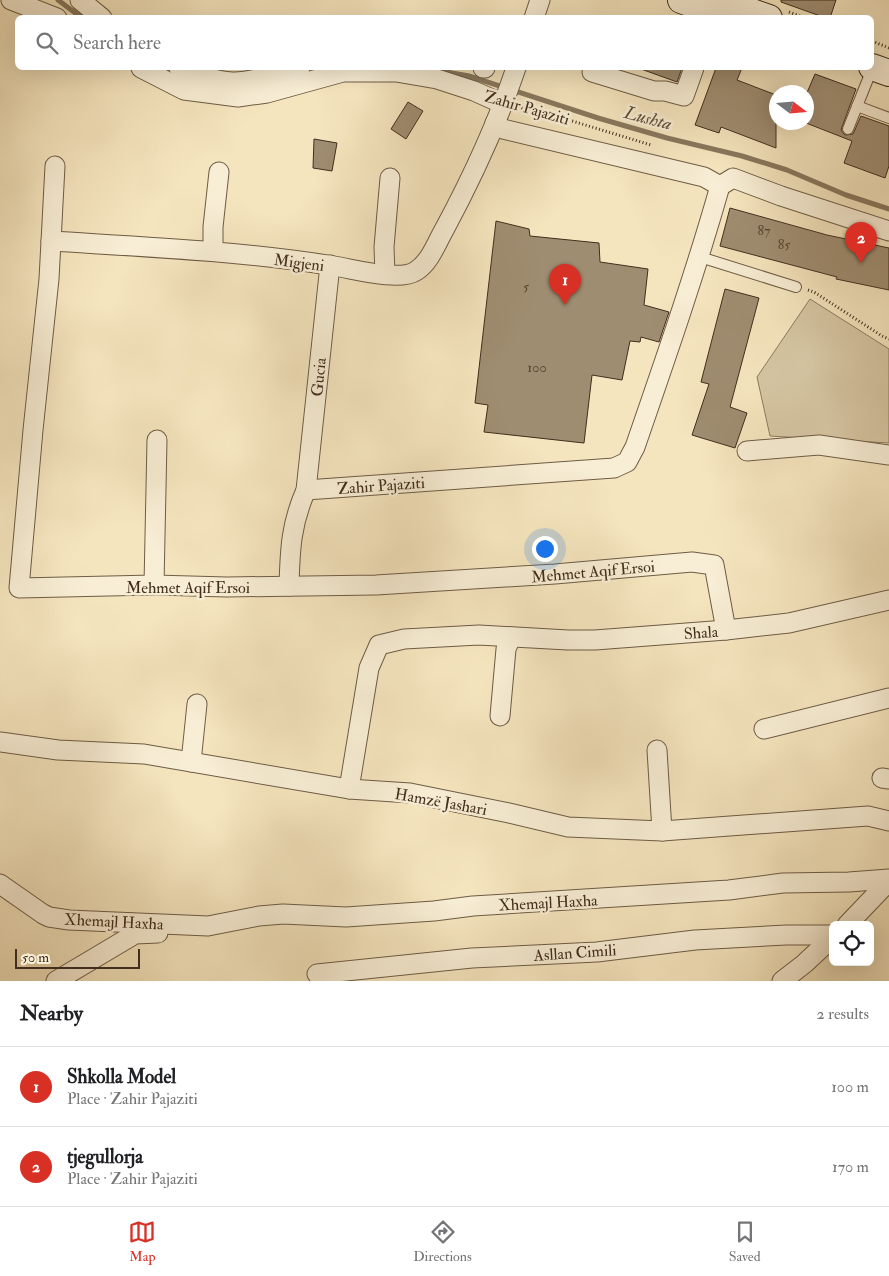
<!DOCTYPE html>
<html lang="en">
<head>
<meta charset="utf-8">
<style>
  body { margin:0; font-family:"IM FELL Double Pica",serif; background:#f2f2f2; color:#202124 }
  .controls { position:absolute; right:15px; bottom:15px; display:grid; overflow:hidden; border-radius:8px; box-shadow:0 5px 20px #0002 }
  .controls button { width:45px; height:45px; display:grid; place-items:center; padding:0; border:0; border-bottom:1px solid #e0e0e0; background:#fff; color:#202124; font:25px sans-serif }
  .compass { position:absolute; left:769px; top:85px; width:45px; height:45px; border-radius:50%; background:#fff; box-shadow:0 5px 20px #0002; rotate:106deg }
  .scale { position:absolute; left:15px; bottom:12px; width:125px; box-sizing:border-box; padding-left:5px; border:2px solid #412e1d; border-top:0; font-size:14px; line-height:18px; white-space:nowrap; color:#412e1d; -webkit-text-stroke:4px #f8eed5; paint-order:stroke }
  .you { position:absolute; left:544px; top:548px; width:18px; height:18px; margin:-12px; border:4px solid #fff; border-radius:50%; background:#1a73e8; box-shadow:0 0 0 8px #1a73e833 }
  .badge { display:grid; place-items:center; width:32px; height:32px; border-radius:50%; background:#d93025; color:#fff; font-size:16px; font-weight:700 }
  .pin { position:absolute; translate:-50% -41px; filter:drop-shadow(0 1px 2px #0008) }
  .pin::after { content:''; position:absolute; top:26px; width:18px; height:15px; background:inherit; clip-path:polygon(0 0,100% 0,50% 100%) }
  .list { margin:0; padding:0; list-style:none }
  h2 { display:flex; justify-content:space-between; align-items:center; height:65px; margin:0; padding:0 20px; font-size:21px }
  h2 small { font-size:16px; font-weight:400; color:#757577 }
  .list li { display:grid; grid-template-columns:32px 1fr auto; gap:15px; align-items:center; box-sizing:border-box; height:80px; padding:0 20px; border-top:1px solid #e0e0e0 }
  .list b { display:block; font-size:19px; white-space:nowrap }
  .list p { margin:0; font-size:16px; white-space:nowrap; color:#757577 }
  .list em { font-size:16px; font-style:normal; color:#757577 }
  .icon { flex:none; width:28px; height:28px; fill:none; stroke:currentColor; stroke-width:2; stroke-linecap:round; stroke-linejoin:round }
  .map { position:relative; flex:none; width:889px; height:981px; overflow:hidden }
  .search { position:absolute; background:#fff; box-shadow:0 5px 20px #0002; left:15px; right:15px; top:15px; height:55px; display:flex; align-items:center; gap:12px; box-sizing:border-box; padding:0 18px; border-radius:8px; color:#757577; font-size:19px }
  .sheet { height:225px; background:#fff }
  nav { display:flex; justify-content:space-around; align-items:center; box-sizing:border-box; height:70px; border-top:1px solid #e0e0e0; background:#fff; font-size:14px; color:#757577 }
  nav a { display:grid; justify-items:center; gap:2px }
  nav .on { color:#d93025 }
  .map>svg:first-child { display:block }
</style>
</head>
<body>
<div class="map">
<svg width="889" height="981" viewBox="0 0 889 981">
  <rect width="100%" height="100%" fill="#f5e5be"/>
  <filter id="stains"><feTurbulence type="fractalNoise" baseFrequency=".004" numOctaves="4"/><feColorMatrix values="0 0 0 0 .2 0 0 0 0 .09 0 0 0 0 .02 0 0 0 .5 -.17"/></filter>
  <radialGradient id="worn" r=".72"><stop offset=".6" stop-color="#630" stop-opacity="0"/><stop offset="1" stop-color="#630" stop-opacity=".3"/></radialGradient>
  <!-- green -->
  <polygon fill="#d6c6a3" stroke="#8c7a60" points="810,299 889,349 889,443 770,436 757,377"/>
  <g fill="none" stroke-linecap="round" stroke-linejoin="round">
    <!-- stream -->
    <g stroke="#88775d" stroke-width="5">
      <polyline points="58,0 82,18"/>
      <polyline points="162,68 177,75"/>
      <polyline points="435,70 469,76 598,118 667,138 742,156 787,170 846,195 889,209"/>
    </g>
  </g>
  <!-- building -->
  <g fill="#9f8d71" stroke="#412e1d">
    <polygon points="781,0 836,0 830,18 826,18 781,2"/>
    <polygon points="642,68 682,68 677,82 641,69"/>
    <polygon points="716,68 742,68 737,80 776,95 776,148 721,127 719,133 695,125"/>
    <polygon points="815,74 856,89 842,127 841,130 845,135 853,134 861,116 889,126 889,166 885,178 844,163 852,141 806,123 806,95"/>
    <polygon points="408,102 423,111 406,139 391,129"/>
    <polygon points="314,139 337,143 332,171 313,168"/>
    <polygon points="730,208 827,235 889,248 889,290 836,279 837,277 720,246"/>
    <polygon points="496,221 529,229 530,236 599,243 600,262 648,269 644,305 669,312 659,342 641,337 640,342 630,341 622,380 592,375 584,443 484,432 488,405 475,403"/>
    <polygon points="725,289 759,298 730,407 747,413 735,448 692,435 709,384 701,382"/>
  </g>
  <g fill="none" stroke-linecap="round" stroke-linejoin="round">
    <defs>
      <g id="service">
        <polyline points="857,106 889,118"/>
        <polyline points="848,129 872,69"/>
        <polyline points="700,257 796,287"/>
      </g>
      <g id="minor">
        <polyline points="11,0 57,18"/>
        <polyline points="80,0 102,18"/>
        <polyline points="534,18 540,0"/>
        <polyline points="141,68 184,90 238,97 267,93 343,72 396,72 437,79 474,91 503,104"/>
        <path d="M179,68c14,6 37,13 53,14 18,1 50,-9 68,-14"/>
        <polyline points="483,68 485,68"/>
        <polyline points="592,72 654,91 665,91 684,96 694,68"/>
        <polyline points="495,123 503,129 704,177 720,186"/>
        <polyline points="55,166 49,279 33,430 19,588 154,585 227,587 376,585 555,574 692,562 714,565 726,630"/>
        <path d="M51,241c95,6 190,10 283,25 20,3 65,16 82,5 14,-9 20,-27 28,-41 28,-52 53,-106 72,-162"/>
        <polyline points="213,251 213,227 219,172"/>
        <polyline points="385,274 384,247 390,178"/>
        <polyline points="747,451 819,445 889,455"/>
        <path d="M306,490l308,-22 13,-6 8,-15c30,-87 60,-173 85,-261l13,-8 48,18 108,35"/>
        <polyline points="154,585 157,440"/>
        <path d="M289,586c1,-37 2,-62 17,-96l24,-225"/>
        <polyline points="500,716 506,649 511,637"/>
        <polyline points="764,729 889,698"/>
        <polyline points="0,742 58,750 144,754 349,789 410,793 509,813 568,827 662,831 868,816 889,821"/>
        <polyline points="657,750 662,831"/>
        <polyline points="191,762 197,704"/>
        <polyline points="882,778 889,779"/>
        <polyline points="349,789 369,668 379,645 404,639 479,635 568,640 595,640 726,630 789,623 889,600"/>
        <polyline points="0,884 43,914 49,917 69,920 208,926 259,916 283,914 346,917 434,911 473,906 729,890 783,883 849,882 889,879"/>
        <polyline points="847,925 889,881"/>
        <polyline points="317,974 472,958 597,952 695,940 786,935 833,935"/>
        <polyline points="56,981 135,934 158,933"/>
        <polyline points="782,981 804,964 833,937"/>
      </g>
      <g id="secondary">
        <polyline points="681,0 729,18"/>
        <polyline points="718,0 769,18"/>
        <polyline points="872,67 889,73"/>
      </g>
    </defs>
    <!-- service casing -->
    <use href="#service" stroke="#6e5c45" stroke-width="12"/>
    <!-- minor casing -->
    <use href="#minor" stroke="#6e5c45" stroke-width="21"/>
    <!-- secondary casing -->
    <use href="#secondary" stroke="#412e1d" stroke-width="28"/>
    <!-- path -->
    <g stroke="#412e1d" stroke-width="3" stroke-dasharray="1 2.5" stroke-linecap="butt">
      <polyline points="789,12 805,18"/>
      <polyline points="872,41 889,48"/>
      <polyline points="518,107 559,117 651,145"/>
      <polyline points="808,290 814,292 882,336 889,339"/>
    </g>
    <!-- service -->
    <use href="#service" stroke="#f8eed5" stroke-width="10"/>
    <!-- minor -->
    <use href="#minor" stroke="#f8eed5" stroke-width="19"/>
    <!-- secondary -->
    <use href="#secondary" stroke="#f8eed5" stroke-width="26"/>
  </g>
  <g text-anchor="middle" stroke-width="5" stroke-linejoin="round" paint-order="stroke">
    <!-- number labels -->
    <g font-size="14" fill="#584632">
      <text x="764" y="235">87</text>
      <text x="784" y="249">85</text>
      <text x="526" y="291">5</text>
      <text x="537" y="372">100</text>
    </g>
    <!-- street labels -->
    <g font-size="16" fill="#412e1d" stroke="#f8eed5">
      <text transform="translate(527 107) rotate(16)" y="6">Zahir Pajaziti</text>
      <text transform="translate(299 262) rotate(7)" y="6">Migjeni</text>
      <text transform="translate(318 377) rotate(-84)" y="6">Gucia</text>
      <text transform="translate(381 485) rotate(-4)" y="6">Zahir Pajaziti</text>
      <text transform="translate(593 571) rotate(-5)" y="6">Mehmet Aqif Ersoi</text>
      <text x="188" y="593">Mehmet Aqif Ersoi</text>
      <text transform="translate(701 632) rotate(-4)" y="6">Shala</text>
      <text transform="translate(441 801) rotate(10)" y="6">Hamzë Jashari</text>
      <text transform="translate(548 902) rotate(-3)" y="6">Xhemajl Haxha</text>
      <text transform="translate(114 921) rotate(3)" y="6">Xhemajl Haxha</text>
      <text transform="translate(575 952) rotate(-4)" y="6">Asllan Cimili</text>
    </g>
    <!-- water labels -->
    <g font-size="18" font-style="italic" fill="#5f4c38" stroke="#f8eed5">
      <text transform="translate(648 118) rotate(15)" y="6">Lushta</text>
    </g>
  </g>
  <rect width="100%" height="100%" filter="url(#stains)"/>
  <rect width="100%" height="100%" fill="url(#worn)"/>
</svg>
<div class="controls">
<button><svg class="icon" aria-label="locate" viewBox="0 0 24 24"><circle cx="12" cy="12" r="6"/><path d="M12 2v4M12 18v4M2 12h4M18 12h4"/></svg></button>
</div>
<svg class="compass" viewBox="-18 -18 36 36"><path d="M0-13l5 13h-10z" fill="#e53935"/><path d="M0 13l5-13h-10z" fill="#757577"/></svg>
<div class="scale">50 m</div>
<div class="you"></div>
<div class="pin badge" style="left:565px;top:305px">1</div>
<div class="pin badge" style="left:861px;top:263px">2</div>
<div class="search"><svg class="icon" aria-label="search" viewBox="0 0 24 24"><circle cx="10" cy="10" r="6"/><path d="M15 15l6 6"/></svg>Search here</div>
</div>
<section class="sheet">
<h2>Nearby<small>2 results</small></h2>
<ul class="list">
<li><span class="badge">1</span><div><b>Shkolla Model</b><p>Place · Zahir Pajaziti</p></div><em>100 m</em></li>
<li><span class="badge">2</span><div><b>tjegullorja</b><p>Place · Zahir Pajaziti</p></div><em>170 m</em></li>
</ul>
</section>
<nav>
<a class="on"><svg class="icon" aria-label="map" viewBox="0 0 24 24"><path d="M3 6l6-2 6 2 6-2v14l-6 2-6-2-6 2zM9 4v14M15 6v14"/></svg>Map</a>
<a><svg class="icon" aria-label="directions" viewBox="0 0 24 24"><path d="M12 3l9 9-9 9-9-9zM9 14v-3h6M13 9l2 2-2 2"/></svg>Directions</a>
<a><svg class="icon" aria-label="saved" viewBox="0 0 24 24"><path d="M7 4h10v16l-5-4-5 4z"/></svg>Saved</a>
</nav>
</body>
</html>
